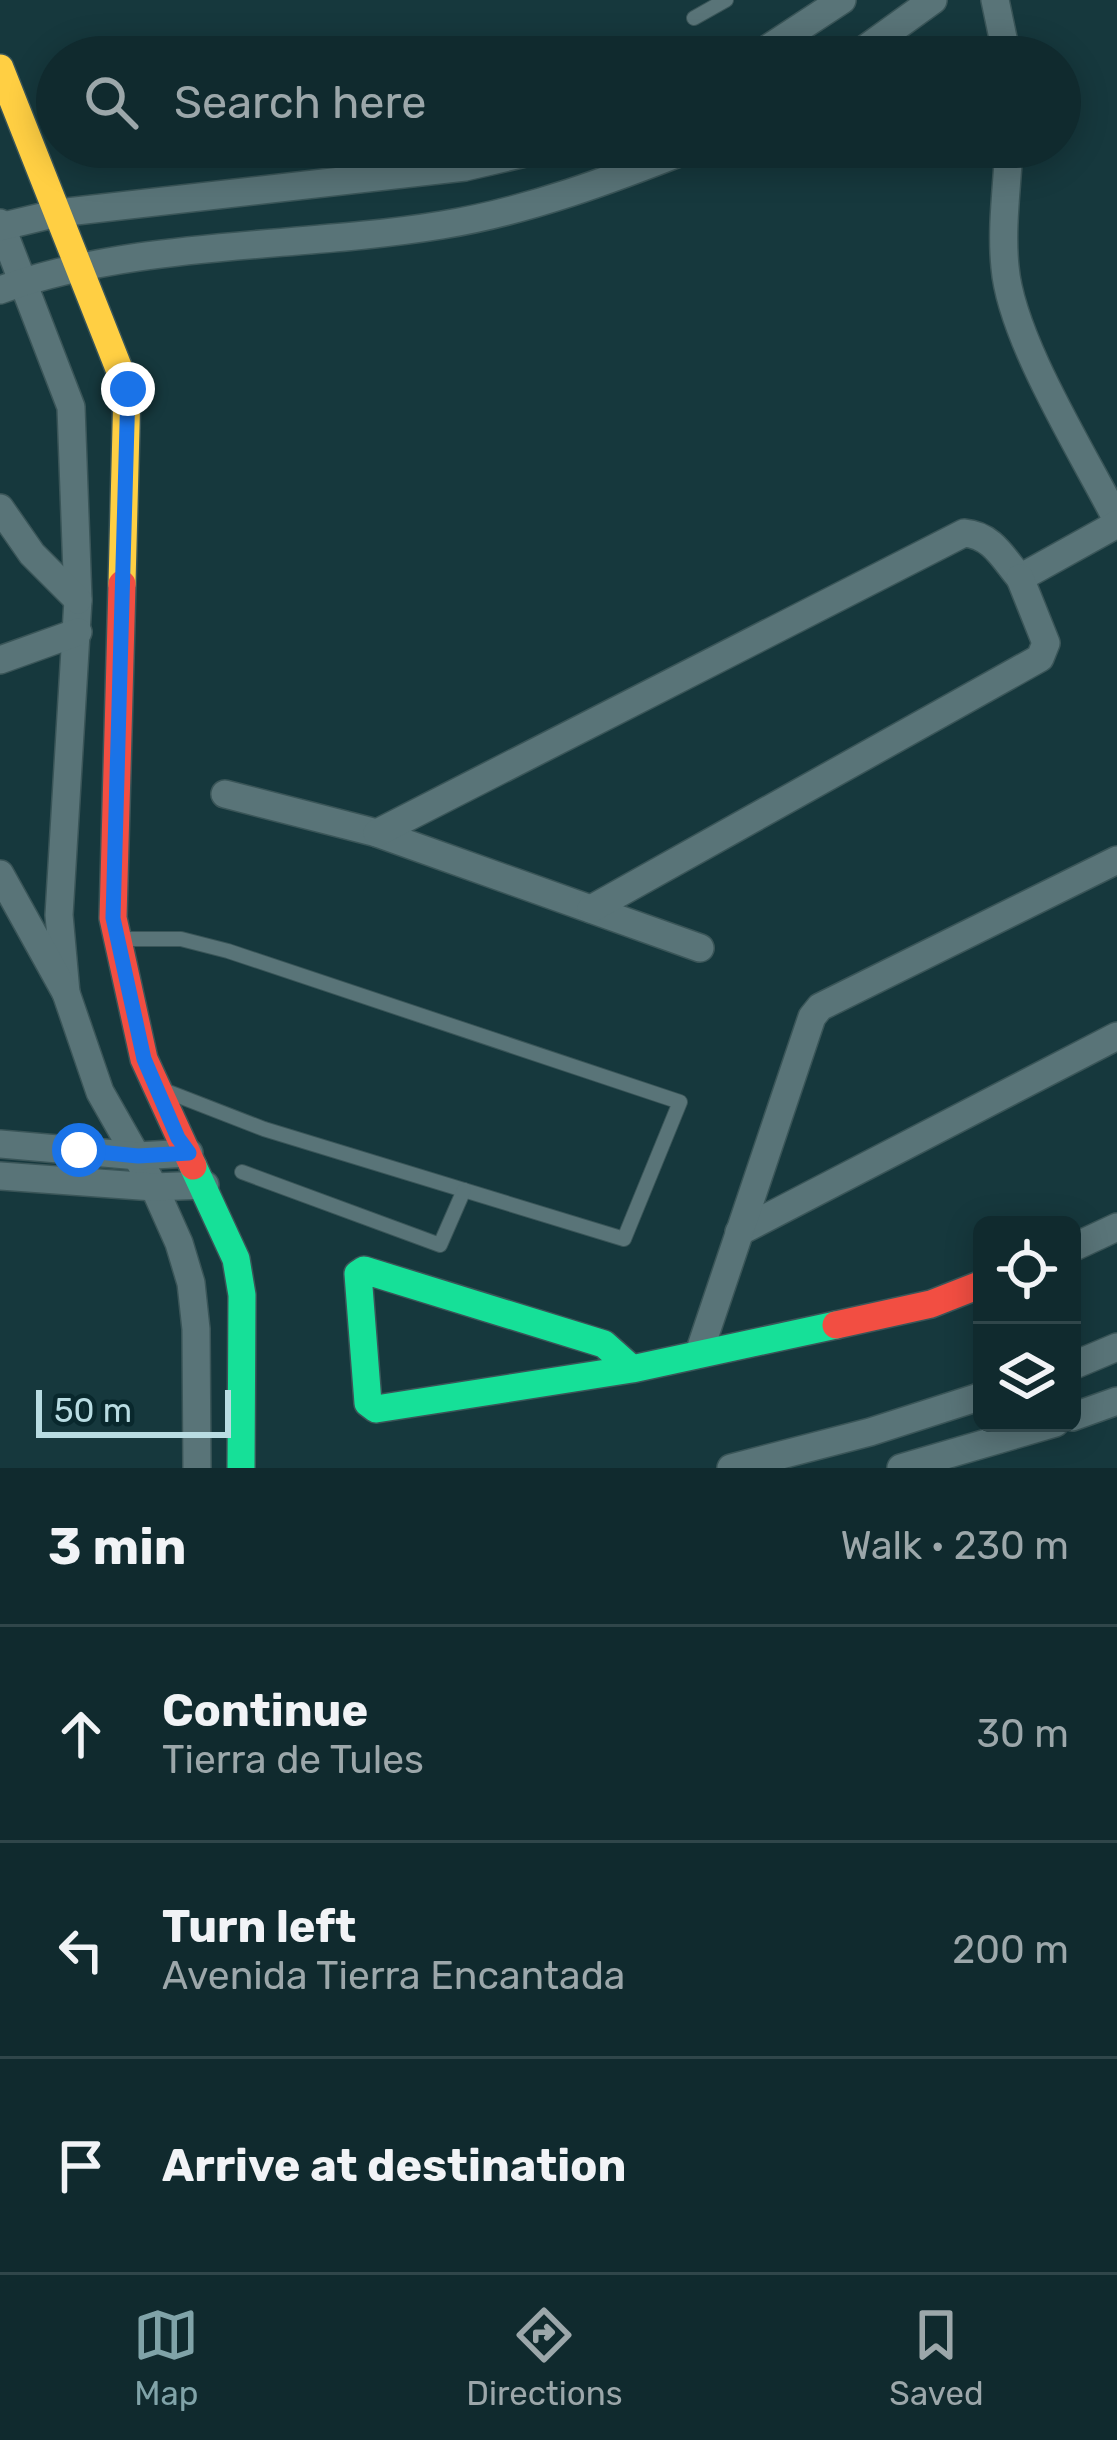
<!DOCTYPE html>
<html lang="en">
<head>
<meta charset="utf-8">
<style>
  body { margin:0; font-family:Rubik,sans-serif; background:#193236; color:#f1f3f6 }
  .controls { position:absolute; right:36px; bottom:36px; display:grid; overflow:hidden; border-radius:18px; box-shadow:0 6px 30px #0003 }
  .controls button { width:108px; height:108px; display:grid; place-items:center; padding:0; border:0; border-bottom:3px solid #30464a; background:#102a2e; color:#f1f3f6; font:60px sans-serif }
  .scale { position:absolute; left:36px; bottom:30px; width:195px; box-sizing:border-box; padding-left:12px; border:6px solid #b9dce2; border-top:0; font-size:33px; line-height:42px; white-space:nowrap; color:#b9dce2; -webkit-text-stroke:9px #09282d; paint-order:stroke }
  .stop { position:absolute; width:36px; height:36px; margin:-27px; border:9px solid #1a73e8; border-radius:50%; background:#fff }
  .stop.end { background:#1a73e8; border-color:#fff; box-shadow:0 3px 12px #0008 }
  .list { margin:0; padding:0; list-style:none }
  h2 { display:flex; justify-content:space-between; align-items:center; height:156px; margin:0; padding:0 48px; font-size:51px }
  h2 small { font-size:39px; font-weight:400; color:#9ca7aa }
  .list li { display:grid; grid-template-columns:78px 1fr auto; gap:36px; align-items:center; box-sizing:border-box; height:216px; padding:0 48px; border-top:3px solid #30464a }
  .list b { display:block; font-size:45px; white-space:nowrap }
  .list p { margin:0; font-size:39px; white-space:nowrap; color:#9ca7aa }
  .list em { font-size:39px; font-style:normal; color:#9ca7aa }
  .icon { flex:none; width:66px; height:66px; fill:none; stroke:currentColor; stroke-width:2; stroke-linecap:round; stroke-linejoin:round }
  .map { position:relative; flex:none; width:1117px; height:1468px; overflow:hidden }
  .search { position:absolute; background:#102a2e; box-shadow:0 6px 30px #0003; left:36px; right:36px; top:36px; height:132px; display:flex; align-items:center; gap:30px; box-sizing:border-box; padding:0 42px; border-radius:66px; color:#9ca7aa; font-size:45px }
  .sheet { height:804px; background:#102a2e }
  nav { display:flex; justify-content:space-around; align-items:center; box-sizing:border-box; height:168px; border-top:3px solid #30464a; background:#102a2e; font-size:33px; color:#9ca7aa }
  nav a { display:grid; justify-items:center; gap:6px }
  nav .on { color:#80a3a8 }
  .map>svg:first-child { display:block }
</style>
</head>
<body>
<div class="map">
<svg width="1117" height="1468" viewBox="0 0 1117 1468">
  <rect width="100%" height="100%" fill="#16383d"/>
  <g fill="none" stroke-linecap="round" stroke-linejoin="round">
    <defs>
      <g id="lane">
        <polyline points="694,18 726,0"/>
        <polyline points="619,57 627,57"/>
        <polyline points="122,939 181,939 228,951 680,1102 624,1239 264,1129 166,1091"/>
        <polyline points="242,1172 440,1245 464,1190"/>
      </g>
      <g id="street">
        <polyline points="995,0 1007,57"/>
        <polyline points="755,57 842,0"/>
        <polyline points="854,57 933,0"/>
        <path d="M1009,147c-2,40 -8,81 -4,120 6,72 78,186 112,253"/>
        <polyline points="0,223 71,407 78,600 59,915 66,993"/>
        <polyline points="0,227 58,213 465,167 551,147"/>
        <path d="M0,290c138,-50 297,-41 442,-65 86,-14 171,-46 252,-78"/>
        <polyline points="0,508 32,554 78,600"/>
        <polyline points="0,660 78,632"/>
        <polyline points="225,794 377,833 700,948"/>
        <path d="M377,833l587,-300c28,2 39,25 56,45l97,-54"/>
        <polyline points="0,874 66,993 100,1092 154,1187 179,1243 191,1283 196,1329 197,1468"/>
        <polyline points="591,909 1040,658 1046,643 1020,578"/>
        <polyline points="0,1144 138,1156 189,1153"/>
        <polyline points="0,1176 154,1187 205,1185"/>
        <polyline points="739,1232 1117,1036"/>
        <polyline points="1072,1248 1117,1227"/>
        <polyline points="699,1353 812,1017 820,1007 1117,860"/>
        <polyline points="1072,1366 1117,1347"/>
        <polyline points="1072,1417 1117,1401"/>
        <polyline points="731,1468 870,1432 982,1396"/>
        <polyline points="901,1468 1055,1423"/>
      </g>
      <g id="fast">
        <polyline points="193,1166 236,1259 242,1295 241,1468"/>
        <polyline points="632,1369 604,1344 364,1270 358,1274 368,1403 376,1409 632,1369 836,1325"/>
      </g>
      <polyline id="slow" points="0,68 127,389 122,584"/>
      <g id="jam">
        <polyline points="122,584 113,918 144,1059 193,1166"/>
        <polyline points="836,1325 931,1304 982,1284"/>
      </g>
    </defs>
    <!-- lane casing -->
    <use href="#lane" stroke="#3a5558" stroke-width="16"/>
    <!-- street casing -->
    <use href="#street" stroke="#3a5558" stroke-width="30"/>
    <!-- fast casing -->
    <use href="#fast" stroke="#3a5558" stroke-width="30"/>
    <!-- slow casing -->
    <use href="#slow" stroke="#3a5558" stroke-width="30"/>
    <!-- jam casing -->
    <use href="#jam" stroke="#3a5558" stroke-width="30"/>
    <!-- lane -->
    <use href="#lane" stroke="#597478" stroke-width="14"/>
    <!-- street -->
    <use href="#street" stroke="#597478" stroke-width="27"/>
    <!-- fast -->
    <use href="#fast" stroke="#16e098" stroke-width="27"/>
    <!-- slow -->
    <use href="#slow" stroke="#ffcf43" stroke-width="27"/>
    <!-- jam -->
    <use href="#jam" stroke="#f24e42" stroke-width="27"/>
  </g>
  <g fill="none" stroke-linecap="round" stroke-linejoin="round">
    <!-- route -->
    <polyline stroke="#1a73e8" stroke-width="15" points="79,1150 138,1156 189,1153 178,1138 144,1059 113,918 128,389"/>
  </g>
</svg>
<div class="controls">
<button><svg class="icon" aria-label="locate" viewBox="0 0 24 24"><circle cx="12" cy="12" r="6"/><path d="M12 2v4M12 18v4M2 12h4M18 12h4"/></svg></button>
<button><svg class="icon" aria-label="layers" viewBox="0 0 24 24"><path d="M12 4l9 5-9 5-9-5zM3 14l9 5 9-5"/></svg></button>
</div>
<div class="scale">50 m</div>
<div class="stop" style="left:79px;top:1150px"></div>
<div class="stop end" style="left:128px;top:389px"></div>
<div class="search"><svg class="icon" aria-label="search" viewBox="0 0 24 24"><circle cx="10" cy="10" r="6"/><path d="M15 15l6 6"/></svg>Search here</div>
</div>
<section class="sheet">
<h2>3 min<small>Walk · 230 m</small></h2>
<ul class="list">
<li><svg class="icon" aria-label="ahead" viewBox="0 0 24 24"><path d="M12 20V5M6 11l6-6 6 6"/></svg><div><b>Continue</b><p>Tierra de Tules</p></div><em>30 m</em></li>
<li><svg class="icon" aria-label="left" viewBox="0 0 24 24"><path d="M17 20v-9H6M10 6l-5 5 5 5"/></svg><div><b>Turn left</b><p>Avenida Tierra Encantada</p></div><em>200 m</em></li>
<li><svg class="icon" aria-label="arrive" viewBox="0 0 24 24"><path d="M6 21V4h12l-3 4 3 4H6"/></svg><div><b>Arrive at destination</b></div></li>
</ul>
</section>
<nav>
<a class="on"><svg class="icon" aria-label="map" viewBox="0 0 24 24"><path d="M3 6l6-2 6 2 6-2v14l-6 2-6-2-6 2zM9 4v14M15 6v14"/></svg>Map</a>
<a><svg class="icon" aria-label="directions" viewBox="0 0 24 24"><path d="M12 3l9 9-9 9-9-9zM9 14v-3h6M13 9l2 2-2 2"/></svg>Directions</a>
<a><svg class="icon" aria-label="saved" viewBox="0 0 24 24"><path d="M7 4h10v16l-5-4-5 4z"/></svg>Saved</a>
</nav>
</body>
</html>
